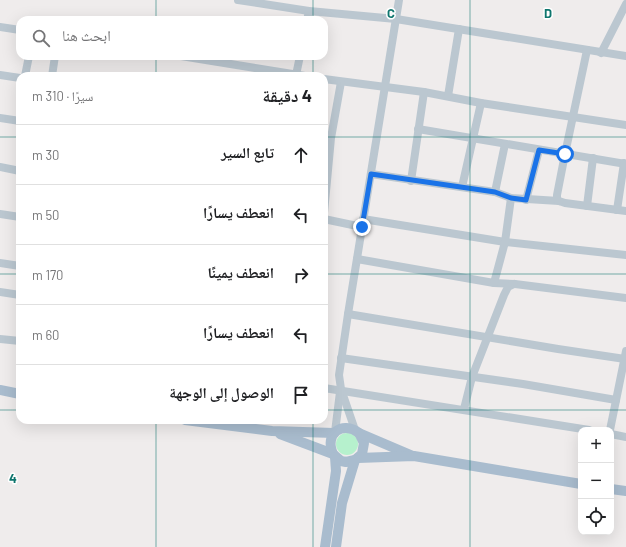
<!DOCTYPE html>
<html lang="ar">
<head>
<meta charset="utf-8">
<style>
  body { margin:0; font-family:Barlow,"Noto Naskh Arabic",sans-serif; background:#f6f6f6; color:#202124; direction:rtl }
  .controls { position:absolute; right:12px; bottom:12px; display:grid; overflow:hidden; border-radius:8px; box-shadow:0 4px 16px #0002 }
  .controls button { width:36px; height:36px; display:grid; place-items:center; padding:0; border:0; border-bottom:1px solid #e0e0e0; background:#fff; color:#202124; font:20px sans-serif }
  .stop { position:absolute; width:12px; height:12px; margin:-9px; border:3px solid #1a73e8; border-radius:50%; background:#fff }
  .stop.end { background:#1a73e8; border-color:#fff; box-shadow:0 1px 4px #0008 }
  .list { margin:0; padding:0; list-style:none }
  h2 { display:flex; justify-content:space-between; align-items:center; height:52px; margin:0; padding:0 16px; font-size:17px }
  h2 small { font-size:13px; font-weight:400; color:#757577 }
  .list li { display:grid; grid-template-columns:26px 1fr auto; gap:12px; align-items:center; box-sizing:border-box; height:60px; padding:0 16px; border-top:1px solid #e0e0e0 }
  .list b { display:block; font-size:15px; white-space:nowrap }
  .list em { font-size:13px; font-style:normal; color:#757577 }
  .icon { flex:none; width:22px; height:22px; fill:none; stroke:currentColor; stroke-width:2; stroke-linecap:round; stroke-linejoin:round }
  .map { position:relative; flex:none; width:626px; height:547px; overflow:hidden; direction:ltr }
  .search { position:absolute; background:#fff; box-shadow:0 4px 16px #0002; left:16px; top:16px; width:312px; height:44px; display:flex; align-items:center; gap:10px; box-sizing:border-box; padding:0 14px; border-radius:12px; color:#757577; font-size:15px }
  .panel { position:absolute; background:#fff; box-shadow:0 4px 16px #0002; left:16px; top:72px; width:312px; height:352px; border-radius:12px; direction:rtl }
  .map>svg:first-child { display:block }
</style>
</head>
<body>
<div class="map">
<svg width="626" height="547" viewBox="0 0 626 547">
  <rect width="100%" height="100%" fill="#efecec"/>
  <!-- green -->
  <circle fill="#b6f1cd" cx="347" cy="444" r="11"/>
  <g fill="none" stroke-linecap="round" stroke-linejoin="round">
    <!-- minor -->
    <g stroke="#bbc7d0" stroke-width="8">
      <polyline points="238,0 309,11 396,19 626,56"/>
      <polyline points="307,20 309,11"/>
      <polyline points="0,27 20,30"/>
      <polyline points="601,53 626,4"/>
      <polyline points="181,56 305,76"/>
      <polyline points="0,75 20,78"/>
      <polyline points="296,75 300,56"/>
      <polyline points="25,76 29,56"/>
      <polyline points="52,76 55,56"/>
      <polyline points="324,79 424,92 481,103 626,125"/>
      <polyline points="448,96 459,29"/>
      <polyline points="0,118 20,121"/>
      <polyline points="418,129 626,164"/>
      <polyline points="0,167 20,171"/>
      <polyline points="371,174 495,192 511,198 559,201 565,203 626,211"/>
      <polyline points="411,181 424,92"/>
      <polyline points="462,187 481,103"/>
      <polyline points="495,192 505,144"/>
      <polyline points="526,200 539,150"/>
      <polyline points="559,201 557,200 557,195 565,154 587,50"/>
      <polyline points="587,206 593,158"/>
      <polyline points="617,210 624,163"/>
      <polyline points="324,213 331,138 341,82"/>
      <polyline points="0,214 20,217"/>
      <polyline points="324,219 362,227"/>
      <polyline points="363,219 505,242 626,255"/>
      <polyline points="357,259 494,283 515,284 626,298"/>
      <polyline points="0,263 20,266"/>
      <polyline points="494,283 505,242 511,198"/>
      <polyline points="0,292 20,295"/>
      <polyline points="348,314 558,349 625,359"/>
      <polyline points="0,339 20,341"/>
      <polyline points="341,358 523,384 616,400"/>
      <polyline points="324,388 589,430"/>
      <polyline points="464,409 472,377 504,295 508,287 514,284"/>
      <polyline points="355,430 341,389 339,375 348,314 399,0"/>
      <polyline points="610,430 626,351"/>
      <polyline points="335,432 340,392"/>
      <polyline points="611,434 626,437"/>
    </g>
    <!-- major -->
    <g stroke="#a9bcce" stroke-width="10">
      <polyline points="0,390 20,394"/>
      <polyline points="185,420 272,431 334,433"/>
      <polyline points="280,434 333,454 341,461 346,462 355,460 362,454 364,443 359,433"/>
      <path d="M333,454c-9,-20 9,-34 26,-21l54,23"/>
      <polyline points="358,458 414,456 581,484"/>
      <polyline points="611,489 626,491"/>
      <polyline points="325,547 336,471 335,457"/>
      <polyline points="336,547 342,503 355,460"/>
    </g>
  </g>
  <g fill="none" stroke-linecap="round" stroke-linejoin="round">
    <!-- route -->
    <polyline stroke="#1a73e8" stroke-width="5" points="362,227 371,174 495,192 511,198 526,200 539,150 565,154"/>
  </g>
  <!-- grid -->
  <path fill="none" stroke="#0f766e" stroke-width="1" stroke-opacity="0.55" d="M156,0v20M313,0v20M470,0v547M156,56v20M313,56v20M0,137h20M324,137h302M0,274h20M324,274h302M0,410h20M324,410h302M156,420v127M313,420v127"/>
  <g font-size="13" text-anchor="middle" font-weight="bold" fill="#0f766e" stroke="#fff" stroke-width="3" stroke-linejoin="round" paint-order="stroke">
    <text x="391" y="18">C</text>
    <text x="548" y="18">D</text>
    <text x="13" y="483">4</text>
  </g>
</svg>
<div class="controls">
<button>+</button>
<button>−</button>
<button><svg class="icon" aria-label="locate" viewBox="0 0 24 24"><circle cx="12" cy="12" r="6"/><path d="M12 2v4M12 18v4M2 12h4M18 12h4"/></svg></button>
</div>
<div class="stop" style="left:565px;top:154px"></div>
<div class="stop end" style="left:362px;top:227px"></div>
<div class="search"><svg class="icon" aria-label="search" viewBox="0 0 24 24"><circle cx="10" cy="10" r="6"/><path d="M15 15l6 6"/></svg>ابحث هنا</div>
<section class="panel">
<h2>4 دقيقة<small>سيرًا · 310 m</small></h2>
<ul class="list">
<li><svg class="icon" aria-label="ahead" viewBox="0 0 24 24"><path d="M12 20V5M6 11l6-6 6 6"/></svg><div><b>تابع السير</b></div><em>30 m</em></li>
<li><svg class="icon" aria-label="left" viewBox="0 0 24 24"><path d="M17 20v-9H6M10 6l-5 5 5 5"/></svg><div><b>انعطف يسارًا</b></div><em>50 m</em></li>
<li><svg class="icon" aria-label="right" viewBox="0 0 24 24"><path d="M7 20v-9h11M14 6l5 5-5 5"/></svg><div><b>انعطف يمينًا</b></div><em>170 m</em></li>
<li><svg class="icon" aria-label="left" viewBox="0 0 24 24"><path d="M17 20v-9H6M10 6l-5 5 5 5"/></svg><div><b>انعطف يسارًا</b></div><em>60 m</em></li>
<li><svg class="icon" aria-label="arrive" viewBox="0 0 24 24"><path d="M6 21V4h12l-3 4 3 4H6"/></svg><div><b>الوصول إلى الوجهة</b></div></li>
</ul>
</section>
</div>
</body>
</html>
